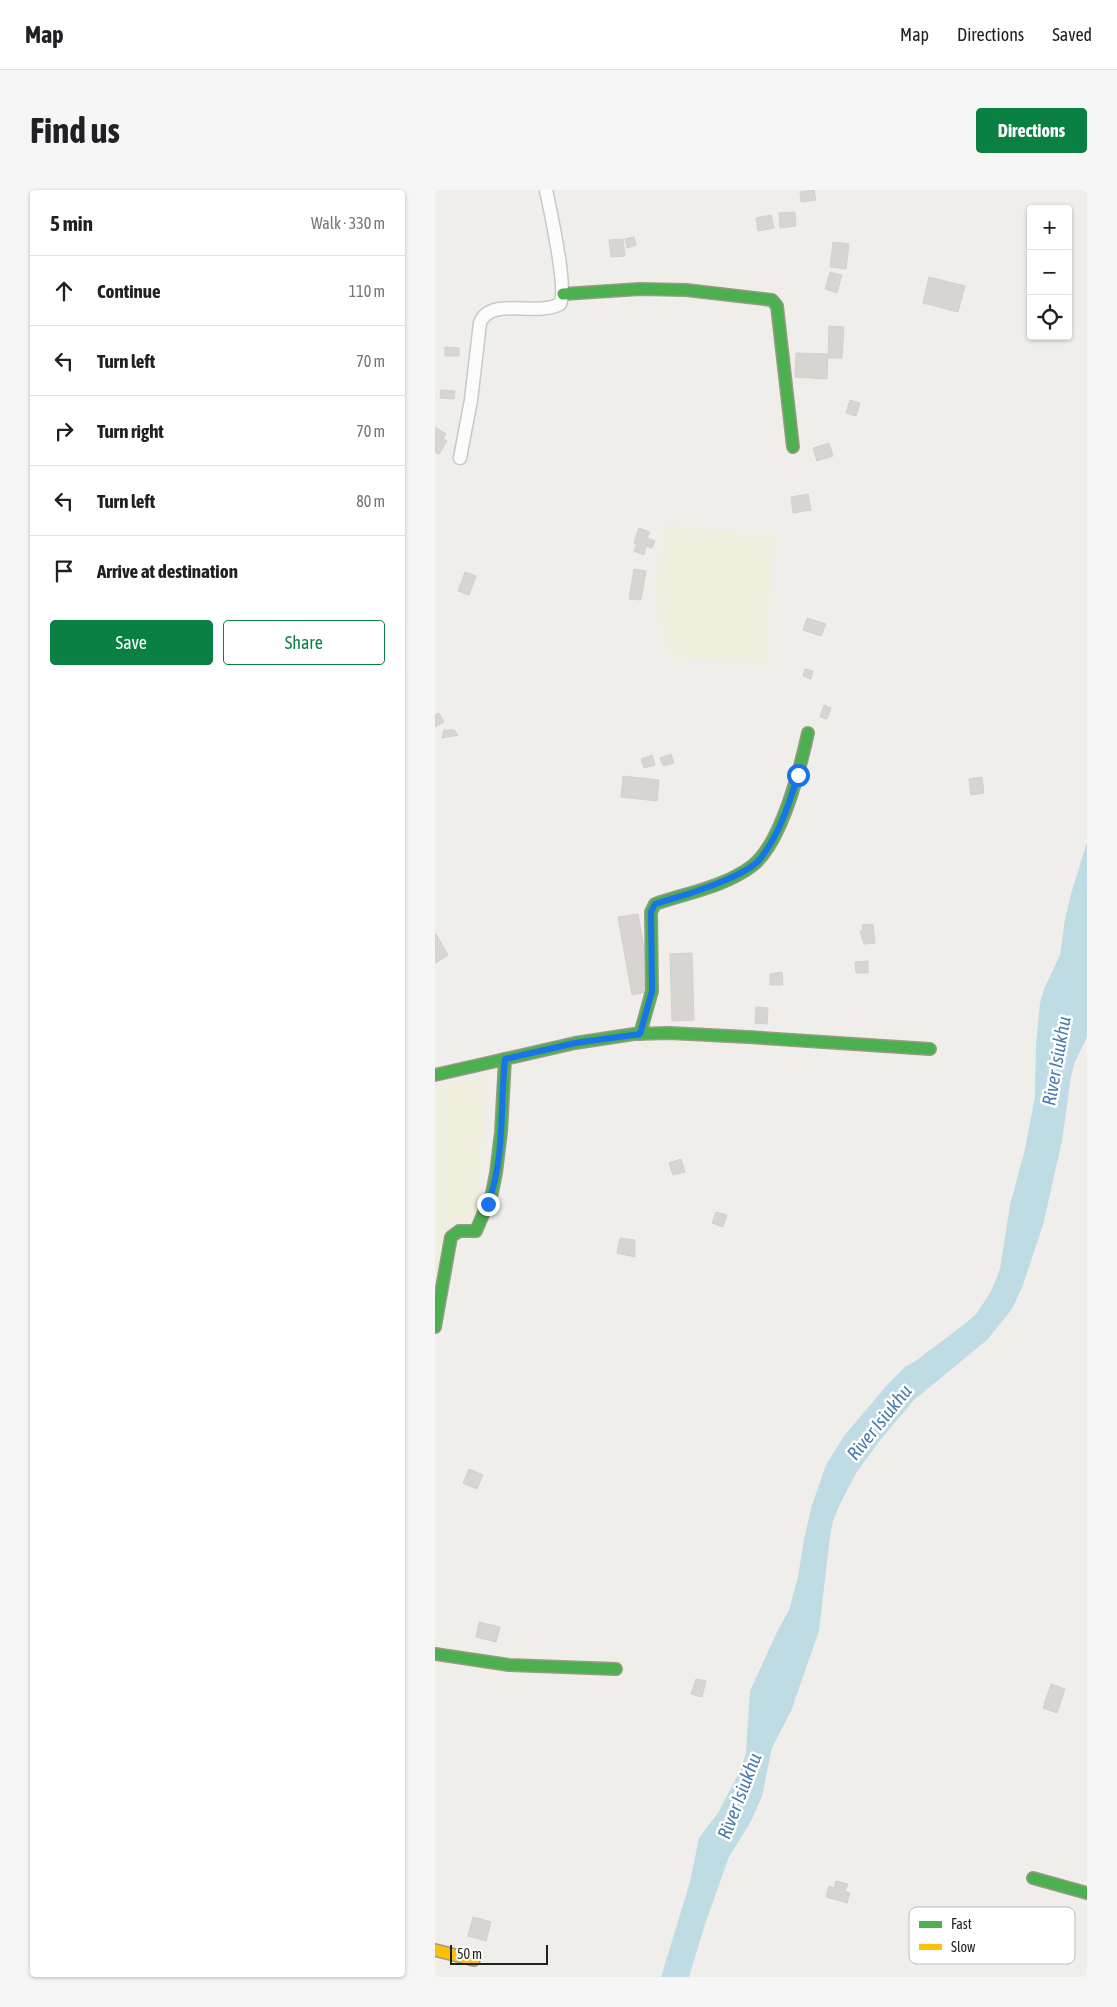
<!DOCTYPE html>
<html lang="en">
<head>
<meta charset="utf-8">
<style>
  body { margin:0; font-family:"Asap Condensed",sans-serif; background:#f6f6f6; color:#202124 }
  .controls { position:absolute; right:15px; top:15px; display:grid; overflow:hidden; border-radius:5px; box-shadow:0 1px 4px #0004 }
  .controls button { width:45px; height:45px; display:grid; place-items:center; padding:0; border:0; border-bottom:1px solid #e0e0e0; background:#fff; color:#202124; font:25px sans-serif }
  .scale { position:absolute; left:15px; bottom:12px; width:98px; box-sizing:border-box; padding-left:5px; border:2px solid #222; border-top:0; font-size:14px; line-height:18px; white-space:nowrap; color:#222; -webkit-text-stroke:4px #fff; paint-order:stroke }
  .stop { position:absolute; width:15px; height:15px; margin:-11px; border:4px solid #1a73e8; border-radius:50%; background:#fff }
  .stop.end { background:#1a73e8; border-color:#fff; box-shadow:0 1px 5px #0008 }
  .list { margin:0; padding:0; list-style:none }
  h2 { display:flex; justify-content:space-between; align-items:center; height:65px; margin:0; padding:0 20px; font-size:21px }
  h2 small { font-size:16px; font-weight:400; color:#757577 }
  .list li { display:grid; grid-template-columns:32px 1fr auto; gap:15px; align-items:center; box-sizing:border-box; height:70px; padding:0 20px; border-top:1px solid #e0e0e0 }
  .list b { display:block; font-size:19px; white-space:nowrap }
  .list em { font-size:16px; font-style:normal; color:#757577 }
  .actions { display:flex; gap:10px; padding:15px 20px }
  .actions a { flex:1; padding:11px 0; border:1px solid #0b8043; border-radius:5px; text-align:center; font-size:18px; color:#0b8043 }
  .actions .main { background:#0b8043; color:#fff }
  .icon { flex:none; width:28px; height:28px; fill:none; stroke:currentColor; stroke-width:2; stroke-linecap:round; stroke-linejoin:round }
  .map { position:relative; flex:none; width:652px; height:1787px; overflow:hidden; border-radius:5px }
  header { display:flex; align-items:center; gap:30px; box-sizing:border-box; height:70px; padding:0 25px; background:#fff; border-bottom:1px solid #e0e0e0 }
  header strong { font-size:24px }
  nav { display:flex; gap:28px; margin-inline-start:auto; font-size:18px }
  .intro { display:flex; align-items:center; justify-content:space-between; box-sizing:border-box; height:120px; padding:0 30px }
  h1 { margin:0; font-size:35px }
  .button { padding:12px 22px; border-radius:5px; background:#0b8043; color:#fff; font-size:18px; font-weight:700 }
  main { display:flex; gap:30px; padding:0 30px }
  aside { flex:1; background:#fff; border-radius:5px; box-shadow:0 1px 4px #0004 }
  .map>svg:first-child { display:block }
</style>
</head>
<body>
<header>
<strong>Map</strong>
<nav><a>Map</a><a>Directions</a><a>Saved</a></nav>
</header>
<div class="intro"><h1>Find us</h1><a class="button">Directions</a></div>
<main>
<aside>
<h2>5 min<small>Walk · 330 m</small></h2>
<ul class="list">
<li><svg class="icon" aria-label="ahead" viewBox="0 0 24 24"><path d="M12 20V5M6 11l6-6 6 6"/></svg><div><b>Continue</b></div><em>110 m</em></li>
<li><svg class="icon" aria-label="left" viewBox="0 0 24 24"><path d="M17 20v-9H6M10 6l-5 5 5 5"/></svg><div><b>Turn left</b></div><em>70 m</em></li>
<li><svg class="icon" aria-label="right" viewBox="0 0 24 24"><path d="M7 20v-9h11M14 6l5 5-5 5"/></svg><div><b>Turn right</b></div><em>70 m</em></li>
<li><svg class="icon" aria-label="left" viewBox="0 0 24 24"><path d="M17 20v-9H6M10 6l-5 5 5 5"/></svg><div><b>Turn left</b></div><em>80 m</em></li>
<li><svg class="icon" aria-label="arrive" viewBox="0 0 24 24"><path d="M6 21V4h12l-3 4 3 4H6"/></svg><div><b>Arrive at destination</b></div></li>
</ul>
<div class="actions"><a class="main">Save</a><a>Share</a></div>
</aside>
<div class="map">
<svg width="652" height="1787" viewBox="0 0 652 1787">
  <rect width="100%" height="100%" fill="#f0eeeb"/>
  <!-- farmland -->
  <g fill="#efefdf">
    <polygon points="231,334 339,348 331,473 236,468 218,401"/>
    <polygon points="52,885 42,1035 13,1031 0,1088 0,897"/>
  </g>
  <!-- water -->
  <polygon fill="#bfdbe3" points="652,652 652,847 640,872 636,886 627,951 608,1035 588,1095 577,1119 552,1150 479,1210 446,1249 421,1283 404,1316 398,1331 395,1346 384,1441 356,1521 337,1558 327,1606 316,1631 294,1667 270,1734 254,1787 226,1787 255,1692 264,1648 283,1623 306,1579 311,1563 315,1501 342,1442 354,1420 363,1387 369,1349 377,1315 391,1275 409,1246 453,1194 470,1177 482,1170 531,1133 542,1123 555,1103 560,1092 565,1079 575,1015 590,959 600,907 601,855 605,813 609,799 625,765 630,729 636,704"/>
  <!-- building -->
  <g fill="#d7d4d2" stroke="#d3d0cc">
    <polygon points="379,0 381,10 366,12 365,2"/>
    <polygon points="360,22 361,36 345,38 344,23"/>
    <polygon points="336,25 339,38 323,41 321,28"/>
    <polygon points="199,47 201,55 192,58 190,49"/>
    <polygon points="188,49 190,66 176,67 174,50"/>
    <polygon points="398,52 414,54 411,79 395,77"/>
    <polygon points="395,82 407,85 402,103 390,99"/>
    <polygon points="494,87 530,96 523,122 488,113"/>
    <polygon points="394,136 409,137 407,168 393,168"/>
    <polygon points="10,157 24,158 24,166 10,166"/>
    <polygon points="361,163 393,164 392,189 360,187"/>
    <polygon points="6,200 20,201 19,209 5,208"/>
    <polygon points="415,210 425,213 421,226 411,223"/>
    <polygon points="0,237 11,244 8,249 12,251 4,264 0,262"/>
    <polygon points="394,253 398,266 382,271 378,258"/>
    <polygon points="373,304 376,320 358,323 356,307"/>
    <polygon points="204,338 215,342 212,348 220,351 217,358 211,356 209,365 199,361 202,354 199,353"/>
    <polygon points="199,379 211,381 206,410 194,409"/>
    <polygon points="30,382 41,386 34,405 23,401"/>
    <polygon points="372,428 391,434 386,446 368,440"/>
    <polygon points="370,479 378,481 376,489 368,486"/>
    <polygon points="389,515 396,518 392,529 385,527"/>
    <polygon points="4,523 9,532 0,537 0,525"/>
    <polygon points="9,540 19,540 23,545 7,548"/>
    <polygon points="236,564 239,573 228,576 225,568"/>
    <polygon points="217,565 220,575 209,578 206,569"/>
    <polygon points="188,586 224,590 222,611 186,607"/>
    <polygon points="547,587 549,603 536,605 534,589"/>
    <polygon points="203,724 217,801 197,805 183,727"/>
    <polygon points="438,734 440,753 429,754 425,741 428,741 427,735"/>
    <polygon points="1,744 13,765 1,773 0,745"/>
    <polygon points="257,763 259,830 237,831 235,764"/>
    <polygon points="433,771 433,783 421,783 420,772"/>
    <polygon points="347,782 348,795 335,795 335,784"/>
    <polygon points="321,817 333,818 332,834 320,833"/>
    <polygon points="246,969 250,982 238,985 234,973"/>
    <polygon points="281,1022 292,1025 288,1037 277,1033"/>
    <polygon points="185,1048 200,1050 200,1067 182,1063"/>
    <polygon points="34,1279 48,1285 42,1299 28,1293"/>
    <polygon points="44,1432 65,1437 61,1452 41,1447"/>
    <polygon points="261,1489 271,1491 267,1507 256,1504"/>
    <polygon points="616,1494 630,1499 622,1523 608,1518"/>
    <polygon points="401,1691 413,1694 410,1701 415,1703 412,1713 391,1707 394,1696 399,1698"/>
    <polygon points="38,1727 56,1732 51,1751 33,1746"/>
  </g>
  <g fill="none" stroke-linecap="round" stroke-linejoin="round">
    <defs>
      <path id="street" d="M25,268l11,-58 9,-77c10,-27 56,-6 80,-19 8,-15 -10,-94 -14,-114"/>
      <g id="fast">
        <polyline points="128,104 205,99 251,100 337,110 342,116 358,257"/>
        <path d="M205,844l12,-43 -1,-79 4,-8c32,-11 69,-17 97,-38 29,-22 48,-97 56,-133"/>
        <polyline points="0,885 140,853 199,844 234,843 313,847 495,859"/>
        <polyline points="0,1137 16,1047 24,1041 41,1041 57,1003 61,983 66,942 70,869"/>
        <polyline points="0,1464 74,1475 181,1479"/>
        <polyline points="598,1688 652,1703"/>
      </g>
      <polyline id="slow" points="0,1760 39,1770"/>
    </defs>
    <!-- street casing -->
    <use href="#street" stroke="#c9c8c7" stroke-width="15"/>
    <!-- fast casing -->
    <use href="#fast" stroke="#999a82" stroke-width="14"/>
    <!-- slow casing -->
    <use href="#slow" stroke="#999a82" stroke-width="14"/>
    <!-- street -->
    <use href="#street" stroke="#fdfcfc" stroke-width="12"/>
    <!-- fast -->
    <use href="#fast" stroke="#4caf50" stroke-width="11"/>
    <!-- slow -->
    <use href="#slow" stroke="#ffc107" stroke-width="11"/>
  </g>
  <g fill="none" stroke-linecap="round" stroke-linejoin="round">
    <!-- route -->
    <path stroke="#1a73e8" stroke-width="6" d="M53,1014c17,-46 12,-97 17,-145l70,-16 65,-9 12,-43 -1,-79 4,-8 6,-2c23,-6 84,-25 99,-43 19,-24 29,-55 38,-84"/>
  </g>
  <g text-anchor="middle" stroke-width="5" stroke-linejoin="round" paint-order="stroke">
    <!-- water labels -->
    <g font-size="19" font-style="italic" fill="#4a7aab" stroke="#fff">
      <text transform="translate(621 871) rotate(-80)" y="7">River Isiukhu</text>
      <text transform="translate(444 1232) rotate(-51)" y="7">River Isiukhu</text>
      <text transform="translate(304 1606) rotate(-69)" y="7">River Isiukhu</text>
    </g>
  </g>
  <!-- legend -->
  <rect x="474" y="1717" width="166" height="57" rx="8" fill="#fff" stroke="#bdbdbd" stroke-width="1"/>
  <rect x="484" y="1731" width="23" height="7" fill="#4caf50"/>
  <rect x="484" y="1754" width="23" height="6" fill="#ffc107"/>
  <g font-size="14" fill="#222">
    <text x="516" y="1739">Fast</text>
    <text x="516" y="1762">Slow</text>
  </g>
</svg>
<div class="controls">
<button>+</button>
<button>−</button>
<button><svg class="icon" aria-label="locate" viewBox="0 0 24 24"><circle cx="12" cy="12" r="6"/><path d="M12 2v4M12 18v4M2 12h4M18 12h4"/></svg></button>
</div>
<div class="scale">50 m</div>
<div class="stop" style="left:363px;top:585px"></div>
<div class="stop end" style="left:53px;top:1014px"></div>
</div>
</main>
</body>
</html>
